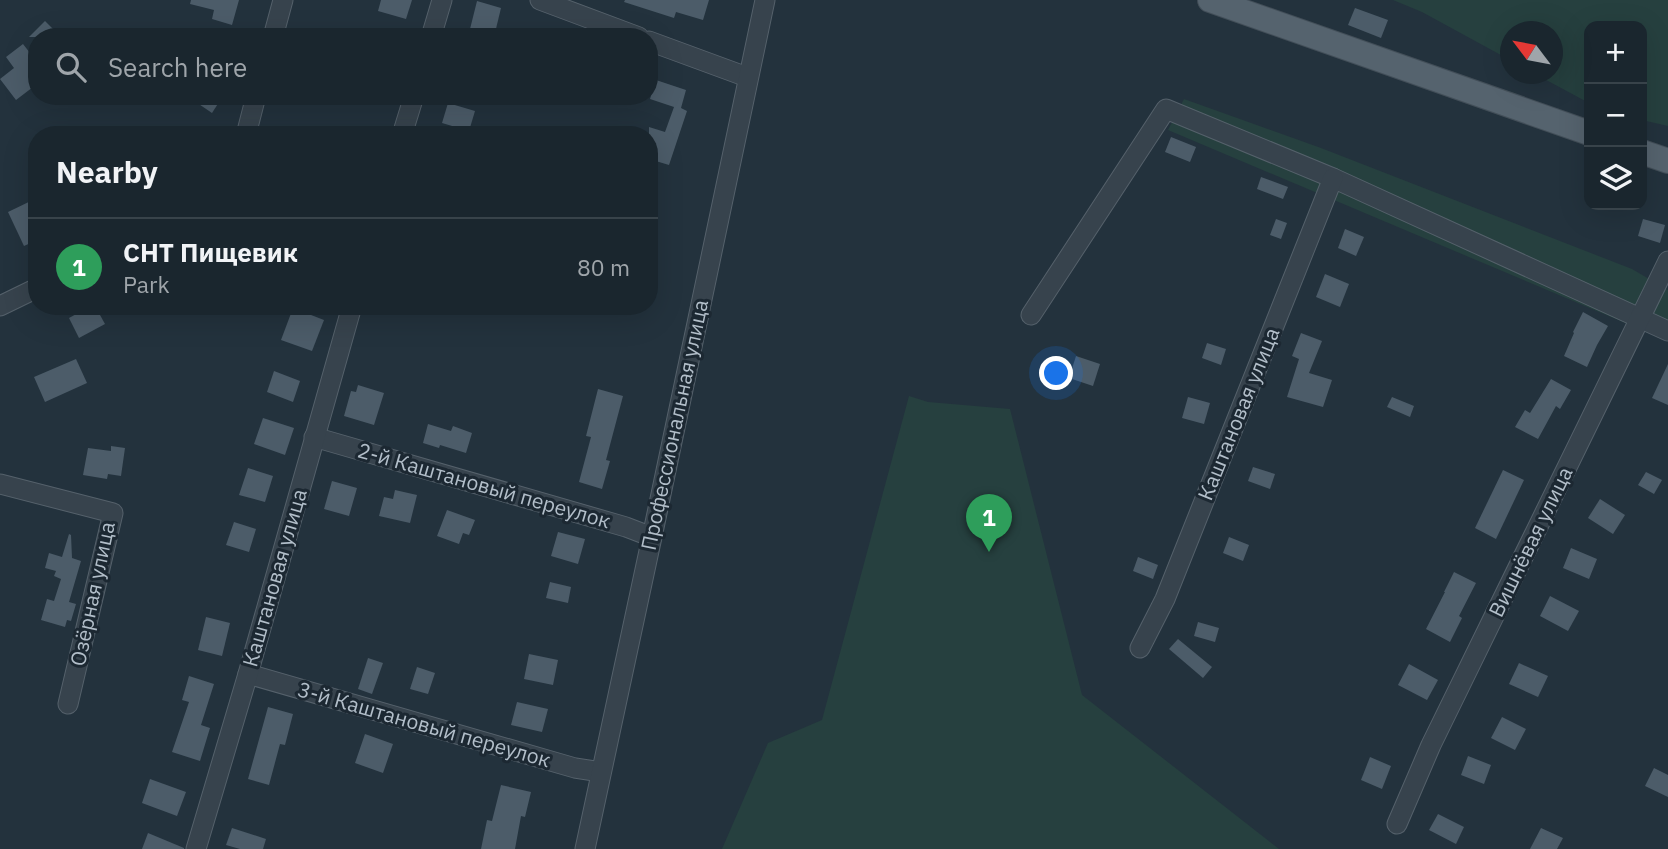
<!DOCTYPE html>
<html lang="en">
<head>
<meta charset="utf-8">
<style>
  body { margin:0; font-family:"IBM Plex Sans",sans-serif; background:#27323a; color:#f1f3f6 }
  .controls { position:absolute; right:21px; top:21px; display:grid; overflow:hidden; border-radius:14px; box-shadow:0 7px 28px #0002 }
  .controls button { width:63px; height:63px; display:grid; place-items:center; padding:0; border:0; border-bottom:2px solid #38434a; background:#1a262e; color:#f1f3f6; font:35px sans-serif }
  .compass { position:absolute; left:1500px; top:21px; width:63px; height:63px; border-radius:50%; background:#1a262e; box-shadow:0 7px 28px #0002; rotate:302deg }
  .you { position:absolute; left:1057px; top:374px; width:24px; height:24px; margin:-18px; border:5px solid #fff; border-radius:50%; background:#1a73e8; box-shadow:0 0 0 10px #1a73e833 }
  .badge { display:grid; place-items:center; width:46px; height:46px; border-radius:50%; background:#1a73e8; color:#fff; font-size:23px; font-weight:700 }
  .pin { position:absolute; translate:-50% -58px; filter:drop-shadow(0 2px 4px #0008) }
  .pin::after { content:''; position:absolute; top:37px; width:24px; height:21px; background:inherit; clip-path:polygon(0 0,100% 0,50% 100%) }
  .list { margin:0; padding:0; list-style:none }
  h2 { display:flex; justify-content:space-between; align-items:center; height:91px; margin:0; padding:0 28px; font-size:30px }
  h2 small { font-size:23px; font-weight:400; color:#9fa5aa }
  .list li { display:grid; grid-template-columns:46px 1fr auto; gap:21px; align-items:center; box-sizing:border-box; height:98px; padding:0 28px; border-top:2px solid #38434a }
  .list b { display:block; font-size:26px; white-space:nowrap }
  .list p { margin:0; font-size:23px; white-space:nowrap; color:#9fa5aa }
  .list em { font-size:23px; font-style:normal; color:#9fa5aa }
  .icon { flex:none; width:38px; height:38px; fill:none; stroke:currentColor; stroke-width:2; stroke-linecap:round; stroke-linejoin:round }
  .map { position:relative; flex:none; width:1668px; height:849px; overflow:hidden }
  .search { position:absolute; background:#1a262e; box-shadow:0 7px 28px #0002; left:28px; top:28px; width:630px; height:77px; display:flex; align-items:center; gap:18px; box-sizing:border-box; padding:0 24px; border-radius:28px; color:#9fa5aa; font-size:26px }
  .panel { position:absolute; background:#1a262e; box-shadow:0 7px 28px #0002; left:28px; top:126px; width:630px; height:189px; border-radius:28px }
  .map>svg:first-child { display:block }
</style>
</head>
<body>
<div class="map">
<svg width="1668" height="849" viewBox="0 0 1668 849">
  <rect width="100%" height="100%" fill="#23323d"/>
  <!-- green -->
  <g fill="#26403f">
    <polygon points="1393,0 1668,0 1668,126 1642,120 1642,26 1589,26 1589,103 1535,74 1552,74 1552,32 1510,32 1510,60 1422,12"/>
    <polygon points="1184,99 1321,148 1632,269 1668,290 1668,341 1168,130"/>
    <polygon points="909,396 928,402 1010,409 1082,695 1279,849 722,849 768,743 822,720"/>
  </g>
  <!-- building -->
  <g fill="#4c5c69">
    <polygon points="191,0 239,0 232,25 212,19 214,10 190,4"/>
    <polygon points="381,0 412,0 406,19 378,11"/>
    <polygon points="625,0 709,0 703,20 676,12 674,18 624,2"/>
    <polygon points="477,1 501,8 494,37 468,37"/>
    <polygon points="1355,8 1388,20 1381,38 1348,25"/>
    <polygon points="45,21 61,37 29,37"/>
    <polygon points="23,44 37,62 37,84 16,100 0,79 14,68 6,57"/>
    <polygon points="656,80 686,90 681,108 687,111 669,165 649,159 649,127 665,132 674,107 650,99"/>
    <polygon points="187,96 223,96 212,113"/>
    <polygon points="448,103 475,111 469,131 442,123"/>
    <polygon points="1171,137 1196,147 1190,162 1165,152"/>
    <polygon points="1261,177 1288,187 1283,199 1257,189"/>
    <polygon points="37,198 37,240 24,246 8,212"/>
    <polygon points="1276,219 1287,223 1281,239 1270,235"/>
    <polygon points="1643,219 1665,225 1660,243 1638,236"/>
    <polygon points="1345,229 1364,237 1356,256 1338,248"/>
    <polygon points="1325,274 1349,284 1340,307 1316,297"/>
    <polygon points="91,306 95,306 105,324 79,338 69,318"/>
    <polygon points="293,308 324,320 312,351 281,340"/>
    <polygon points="1583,312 1608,326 1597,345 1587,367 1564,356 1574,333 1573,332"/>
    <polygon points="1301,333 1322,341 1309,373 1332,380 1323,407 1287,397 1299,359 1292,356"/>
    <polygon points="1207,343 1226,349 1221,365 1202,358"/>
    <polygon points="1076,356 1100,364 1093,386 1069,378"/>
    <polygon points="76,359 87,383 45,402 34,377"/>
    <polygon points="1668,364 1668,405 1652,398"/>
    <polygon points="274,371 300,381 293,402 267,392"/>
    <polygon points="1551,379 1571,390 1560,409 1556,406 1538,439 1515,427 1525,410 1530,413"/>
    <polygon points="358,385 384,393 374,425 344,416 351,391 356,392"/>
    <polygon points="598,389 623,396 606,460 610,461 602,489 579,482 591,437 586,436"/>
    <polygon points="1188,397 1210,403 1204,424 1182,418"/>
    <polygon points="1392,397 1414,406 1410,417 1387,407"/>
    <polygon points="263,418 294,428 285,455 254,444"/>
    <polygon points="428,424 451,431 453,426 472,433 466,453 440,445 439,448 423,443"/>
    <polygon points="111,446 125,448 121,476 108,474 107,479 83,475 88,448 111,451"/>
    <polygon points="1253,467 1275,474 1270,489 1248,481"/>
    <polygon points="248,468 273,476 265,502 239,495"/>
    <polygon points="1503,470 1524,480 1496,539 1475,528"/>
    <polygon points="1646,472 1662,480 1654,494 1638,485"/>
    <polygon points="332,481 357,488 349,516 324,509"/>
    <polygon points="395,490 417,495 410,523 379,516 384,497 393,499"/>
    <polygon points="1600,499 1625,515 1613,534 1588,518"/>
    <polygon points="447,510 475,520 469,535 463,533 459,544 437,536"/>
    <polygon points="234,522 256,529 249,552 226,545"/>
    <polygon points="558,532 585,539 578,564 551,556"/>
    <polygon points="69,534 71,535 72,558 81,561 69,602 76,604 71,621 67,620 65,627 41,620 47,599 54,601 61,579 54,576 56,571 45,568 49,553 62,557"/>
    <polygon points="1229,537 1249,545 1243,561 1223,553"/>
    <polygon points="1571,548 1597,559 1589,579 1563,568"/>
    <polygon points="1138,557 1158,565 1153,579 1133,571"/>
    <polygon points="1454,572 1476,583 1459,616 1462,618 1450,642 1426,629 1445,592 1444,592"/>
    <polygon points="550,582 571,587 568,603 546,598"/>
    <polygon points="1550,596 1579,611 1568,631 1540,616"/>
    <polygon points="206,617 230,623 222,656 198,650"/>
    <polygon points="1198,622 1219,628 1215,642 1194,636"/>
    <polygon points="1178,639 1212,667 1203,678 1169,649"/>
    <polygon points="529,654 558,660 553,685 524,679"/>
    <polygon points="368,658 383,663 372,694 358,689"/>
    <polygon points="1519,663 1548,676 1538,697 1509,684"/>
    <polygon points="1409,664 1438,680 1427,700 1398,685"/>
    <polygon points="417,667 435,673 428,694 410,689"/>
    <polygon points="189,676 214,684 201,725 210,728 200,761 172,752 189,702 182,700"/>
    <polygon points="517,702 548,709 542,732 511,725"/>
    <polygon points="268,707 293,714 285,745 280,744 269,785 248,779"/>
    <polygon points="1502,717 1526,729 1515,750 1491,738"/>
    <polygon points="365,734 393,744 383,773 355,763"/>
    <polygon points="1468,756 1491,765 1484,784 1461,775"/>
    <polygon points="1370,757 1391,766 1382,789 1361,780"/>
    <polygon points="1654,768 1668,775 1668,797 1645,786"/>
    <polygon points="150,779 186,792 177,816 142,803"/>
    <polygon points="501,785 531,792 525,817 521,816 515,849 481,849 487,820 492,821"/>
    <polygon points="1438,814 1464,827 1456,844 1429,830"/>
    <polygon points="232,828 266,839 263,849 240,849 226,845"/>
    <polygon points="1541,828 1563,838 1557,849 1530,849"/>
    <polygon points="148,833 184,848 184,849 142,849"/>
  </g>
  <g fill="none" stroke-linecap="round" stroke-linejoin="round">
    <defs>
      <g id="minor">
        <polyline points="540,0 639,37"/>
        <polyline points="273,37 283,0"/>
        <polyline points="431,37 442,0"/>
        <polyline points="649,41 747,77"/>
        <polyline points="246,135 256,96"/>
        <polyline points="402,135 414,96"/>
        <polyline points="0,306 37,288"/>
        <polyline points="1031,315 1166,109 1333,178 1668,331"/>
        <polyline points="314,437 626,527 652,537"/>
        <polyline points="0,484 113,513 68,704"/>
        <polyline points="1140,648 1165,599 1333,178"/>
        <polyline points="248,674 575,768 601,772"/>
        <polyline points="1397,824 1431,745 1668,261"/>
        <polyline points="196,849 248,674 352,306"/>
        <polyline points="585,849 652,537 765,0"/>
      </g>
      <g id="major">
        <polyline points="1210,0 1589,133"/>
        <polyline points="1642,152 1668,161"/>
      </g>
    </defs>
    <!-- minor casing -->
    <use href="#minor" stroke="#55616b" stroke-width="21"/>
    <!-- major casing -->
    <use href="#major" stroke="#434f59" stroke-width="26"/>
    <!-- minor -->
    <use href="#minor" stroke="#37434d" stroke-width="19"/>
    <!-- major -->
    <use href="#major" stroke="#55636e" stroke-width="24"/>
  </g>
  <g text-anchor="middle" stroke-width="6" stroke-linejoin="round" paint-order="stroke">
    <!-- street labels -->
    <g font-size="21" fill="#b2bec9" stroke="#1c2832">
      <text transform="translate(1239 414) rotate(-68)" y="7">Каштановая улица</text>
      <text transform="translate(675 425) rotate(-78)" y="7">Профессиональная улица</text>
      <text transform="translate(484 486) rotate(16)" y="7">2-й Каштановый переулок</text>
      <text transform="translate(1531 542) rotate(-64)" y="7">Вишнёвая улица</text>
      <text transform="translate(275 578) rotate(-74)" y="7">Каштановая улица</text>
      <text transform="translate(93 594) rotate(-78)" y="7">Озёрная улица</text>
      <text transform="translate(424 725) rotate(16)" y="7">3-й Каштановый переулок</text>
    </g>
  </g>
</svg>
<div class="controls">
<button>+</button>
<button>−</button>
<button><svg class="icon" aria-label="layers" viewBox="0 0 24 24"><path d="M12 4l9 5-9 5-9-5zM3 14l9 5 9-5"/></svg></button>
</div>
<svg class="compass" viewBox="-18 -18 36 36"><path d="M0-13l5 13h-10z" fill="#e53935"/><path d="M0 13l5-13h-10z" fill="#9fa5aa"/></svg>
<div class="you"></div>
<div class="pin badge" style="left:989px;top:552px;background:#2e9e5b">1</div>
<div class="search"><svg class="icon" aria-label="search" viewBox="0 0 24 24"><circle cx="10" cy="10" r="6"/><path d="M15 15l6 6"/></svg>Search here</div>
<section class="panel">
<h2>Nearby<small></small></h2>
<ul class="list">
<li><span class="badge" style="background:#2e9e5b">1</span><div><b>СНТ Пищевик</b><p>Park</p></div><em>80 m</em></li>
</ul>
</section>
</div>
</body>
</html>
